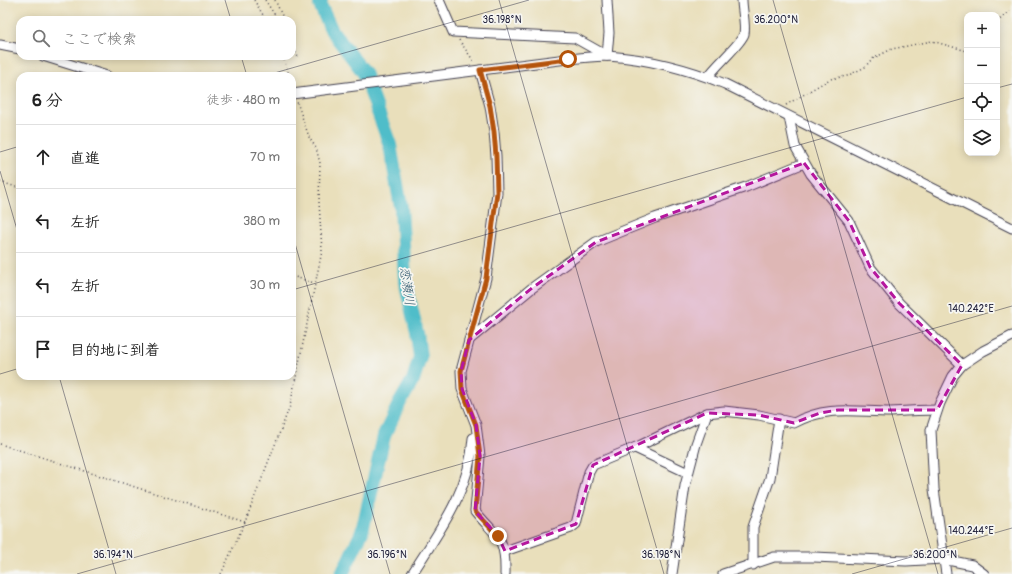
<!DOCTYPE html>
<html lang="ja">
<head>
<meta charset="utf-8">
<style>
  body { margin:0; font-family:Pangolin,"Klee One",sans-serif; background:#f2f2f2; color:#222 }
  .controls { position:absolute; right:12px; top:12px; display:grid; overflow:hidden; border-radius:8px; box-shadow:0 2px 10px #0003 }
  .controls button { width:36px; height:36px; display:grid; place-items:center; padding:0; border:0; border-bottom:1px solid #e0e0e0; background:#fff; color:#222; font:20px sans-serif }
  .stop { position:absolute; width:12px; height:12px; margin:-9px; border:3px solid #b45309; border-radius:50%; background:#fff }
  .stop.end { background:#b45309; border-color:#fff; box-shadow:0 1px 4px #0008 }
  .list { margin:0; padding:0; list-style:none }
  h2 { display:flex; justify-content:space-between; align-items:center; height:52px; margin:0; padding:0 16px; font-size:17px }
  h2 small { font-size:13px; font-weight:400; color:#767676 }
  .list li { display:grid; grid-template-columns:26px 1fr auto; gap:12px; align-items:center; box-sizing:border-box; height:64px; padding:0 16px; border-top:1px solid #e0e0e0 }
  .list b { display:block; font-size:15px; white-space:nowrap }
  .list em { font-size:13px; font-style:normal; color:#767676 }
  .icon { flex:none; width:22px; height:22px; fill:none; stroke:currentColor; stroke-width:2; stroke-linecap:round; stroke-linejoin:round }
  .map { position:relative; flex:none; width:1012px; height:574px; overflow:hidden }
  .search { position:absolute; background:#fff; box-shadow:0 2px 10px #0003; left:16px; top:16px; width:280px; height:44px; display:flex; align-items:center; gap:10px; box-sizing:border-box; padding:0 14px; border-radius:12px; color:#767676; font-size:15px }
  .panel { position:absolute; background:#fff; box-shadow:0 2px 10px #0003; left:16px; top:72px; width:280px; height:308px; border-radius:12px }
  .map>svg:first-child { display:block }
</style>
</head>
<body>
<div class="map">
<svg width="1012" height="574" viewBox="0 0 1012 574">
  <rect width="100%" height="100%" fill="#f6f6f2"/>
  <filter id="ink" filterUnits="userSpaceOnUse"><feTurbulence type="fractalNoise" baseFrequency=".025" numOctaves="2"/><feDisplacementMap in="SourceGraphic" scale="8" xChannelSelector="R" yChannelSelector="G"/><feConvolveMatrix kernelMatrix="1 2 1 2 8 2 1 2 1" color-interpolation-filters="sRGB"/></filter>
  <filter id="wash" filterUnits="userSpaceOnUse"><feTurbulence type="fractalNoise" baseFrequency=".012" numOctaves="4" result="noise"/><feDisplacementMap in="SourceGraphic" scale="16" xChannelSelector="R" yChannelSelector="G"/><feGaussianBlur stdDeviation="0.9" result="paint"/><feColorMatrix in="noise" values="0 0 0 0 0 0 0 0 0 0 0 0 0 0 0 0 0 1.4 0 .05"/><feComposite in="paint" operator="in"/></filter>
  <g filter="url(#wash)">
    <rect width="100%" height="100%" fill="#e9dfbb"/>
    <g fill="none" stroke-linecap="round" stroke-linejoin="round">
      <!-- river -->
      <polyline stroke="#50bdc9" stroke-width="14" points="321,0 320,5 332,31 364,73 390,145 401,207 405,280 417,333 420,357 413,380 399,404 384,436 362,532 342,574"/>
    </g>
  </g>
  <g filter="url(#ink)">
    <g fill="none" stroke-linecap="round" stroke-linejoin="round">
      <defs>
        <g id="minor">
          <polyline points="439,0 453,32 575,38 607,56 609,33 607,0"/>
          <polyline points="0,45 20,49"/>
          <polyline points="43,56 107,76"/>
          <path d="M480,70l10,36 4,26 2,24 1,37 -11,85 -25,93 1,18 14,36 4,31 -5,55c22,27 31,25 30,63"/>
          <path d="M708,77c8,-12 33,-33 36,-43 2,-9 -2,-24 -2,-34"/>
          <path d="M292,94l275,-35c14,-1 28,-3 41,-3 41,3 80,13 117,28l287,144"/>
          <polyline points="789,117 795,146 811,174 849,221 870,267 899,303 962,365"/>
          <polyline points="469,340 532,288 596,242 655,218 746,187 804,163"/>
          <polyline points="635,448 688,473"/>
          <path d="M505,551l66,-23 5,-4 13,-52 4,-7 48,-20 66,-32 17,-2 35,4 35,8c33,-18 61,-11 97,-11 15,-1 31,-2 46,-2"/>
          <polyline points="753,565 753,527 770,478 779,419"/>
          <path d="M412,574c27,-43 58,-83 61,-136"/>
          <polyline points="672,574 685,486 696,444 707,413"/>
          <polyline points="723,574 774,557 814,557 906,561 943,559 972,565 984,574"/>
          <polyline points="946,574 934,489 931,430 940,403 953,376 962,365 983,351 1012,336"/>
        </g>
      </defs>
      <!-- minor casing -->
      <use href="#minor" stroke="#403e4e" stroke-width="11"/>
      <!-- path -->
      <g stroke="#403e4e" stroke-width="1.5" stroke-dasharray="1 3" stroke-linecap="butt">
        <polyline points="254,0 266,20"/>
        <polyline points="265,0 278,20"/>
        <polyline points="275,0 284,20"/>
        <polyline points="997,22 1012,9"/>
        <polyline points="459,40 475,63"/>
        <polyline points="292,45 298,57"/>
        <polyline points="283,56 289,76"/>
        <polyline points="786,105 830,79 847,76 865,67 872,59 892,49 932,41 967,51"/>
        <polyline points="0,182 20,188"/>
        <polyline points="292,276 314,283"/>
        <polyline points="0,444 245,522"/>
        <polyline points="221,574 245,522 290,406 322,251 319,202 320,163 316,148 309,137 297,102"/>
      </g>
      <!-- minor -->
      <use href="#minor" stroke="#fff" stroke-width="9"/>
    </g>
  </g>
  <g fill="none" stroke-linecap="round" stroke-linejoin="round" filter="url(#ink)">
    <!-- route -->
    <polyline stroke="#b45309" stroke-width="5" points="498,536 475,511 480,456 476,425 462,389 461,371 486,278 497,192 496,156 494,132 490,106 480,70 568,59"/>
  </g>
  <!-- marked area -->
  <path fill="#b5179e" fill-opacity="0.2" stroke="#b5179e" stroke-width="3" stroke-dasharray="8 5" stroke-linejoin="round" d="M804,163l45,58 21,46 29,36 63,62 -25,45h-99l-18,3 -26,10 -35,-8 -52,-2 -114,52 -17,59 -71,27 -7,-15 -23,-25 5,-55 -4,-31 -14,-36 -1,-18 8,-31 63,-52 64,-46z"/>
  <!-- ticks -->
  <path fill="none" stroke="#22223b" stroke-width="1" stroke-opacity="0.45" d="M225,0l6,20M499,0l165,574M773,0l165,574M241,56l6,20M264,76l265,-76M997,88l15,-4M0,152l20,-6M0,171l20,69M292,233l98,341M292,290l675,-193M0,374l20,-6M59,376l57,198M77,574l935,-268M852,574l160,-46"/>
  <g text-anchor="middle" stroke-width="3.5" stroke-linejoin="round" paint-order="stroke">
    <!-- water labels -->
    <g font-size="13" font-style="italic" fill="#32586d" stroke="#f6f6f2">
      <text transform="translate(408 286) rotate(82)" y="5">恋瀬川</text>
    </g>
  </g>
  <g font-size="10" text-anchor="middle" fill="#22223b" stroke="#f6f6f2" stroke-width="3.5" stroke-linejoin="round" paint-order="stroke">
    <text x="502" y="23">36.198°N</text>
    <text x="776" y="23">36.200°N</text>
    <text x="971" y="312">140.242°E</text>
    <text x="971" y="534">140.244°E</text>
    <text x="113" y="558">36.194°N</text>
    <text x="387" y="558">36.196°N</text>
    <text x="661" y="558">36.198°N</text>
    <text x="935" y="558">36.200°N</text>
  </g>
</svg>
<div class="controls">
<button>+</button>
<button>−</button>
<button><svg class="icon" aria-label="locate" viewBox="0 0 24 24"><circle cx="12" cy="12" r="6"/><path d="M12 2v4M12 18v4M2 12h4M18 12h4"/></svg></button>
<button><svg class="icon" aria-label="layers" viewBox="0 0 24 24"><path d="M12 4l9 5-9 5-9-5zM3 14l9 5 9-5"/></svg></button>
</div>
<div class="stop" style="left:568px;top:59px"></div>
<div class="stop end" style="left:498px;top:536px"></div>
<div class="search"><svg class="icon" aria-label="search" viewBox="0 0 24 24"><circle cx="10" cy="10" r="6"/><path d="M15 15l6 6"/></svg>ここで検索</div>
<section class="panel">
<h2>6 分<small>徒歩 · 480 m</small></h2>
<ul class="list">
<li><svg class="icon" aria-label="ahead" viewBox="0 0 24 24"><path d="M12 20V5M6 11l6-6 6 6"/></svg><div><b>直進</b></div><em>70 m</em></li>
<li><svg class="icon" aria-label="left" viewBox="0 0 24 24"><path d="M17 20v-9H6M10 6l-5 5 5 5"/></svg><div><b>左折</b></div><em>380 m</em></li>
<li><svg class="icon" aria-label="left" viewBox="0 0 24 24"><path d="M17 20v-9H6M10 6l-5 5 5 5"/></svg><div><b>左折</b></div><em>30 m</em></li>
<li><svg class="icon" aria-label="arrive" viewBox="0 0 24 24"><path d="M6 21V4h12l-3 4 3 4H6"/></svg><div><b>目的地に到着</b></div></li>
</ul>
</section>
</div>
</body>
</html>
